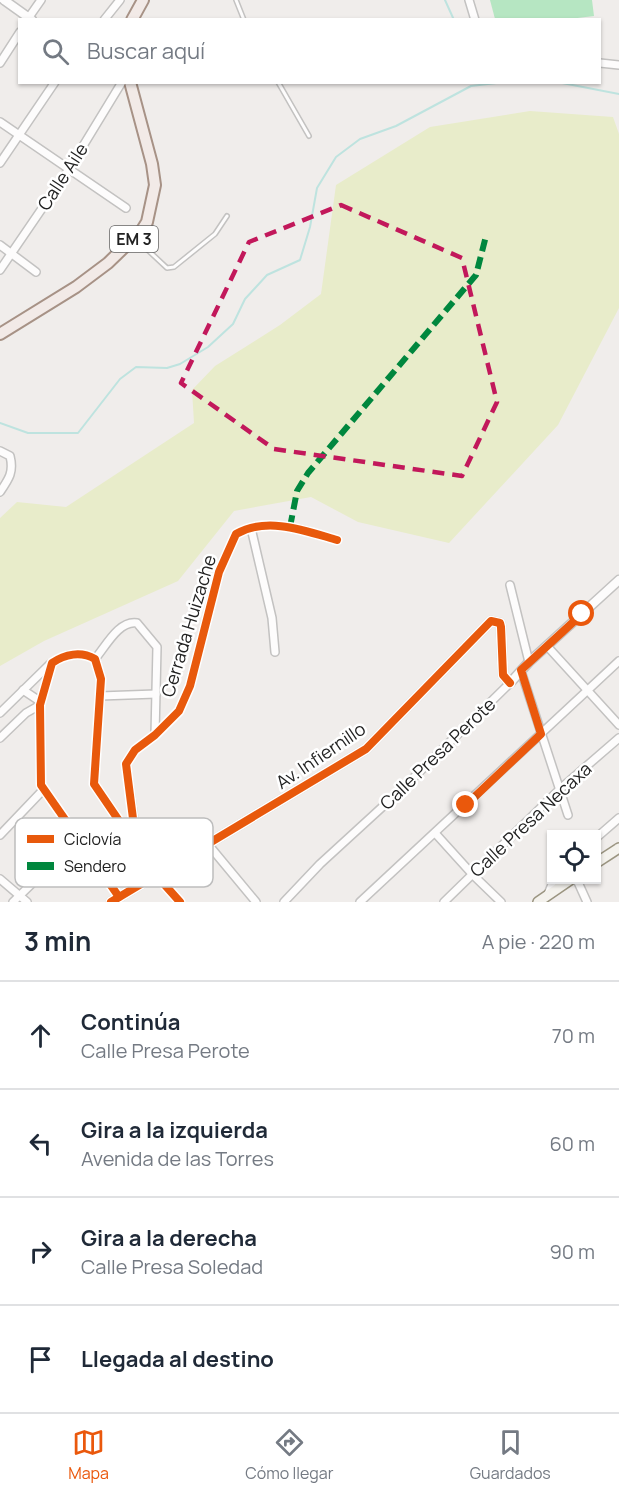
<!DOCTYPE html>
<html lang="es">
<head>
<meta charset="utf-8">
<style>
  body { margin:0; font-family:Manrope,sans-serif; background:#f6f6f7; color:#1f2937 }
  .controls { position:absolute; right:18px; bottom:18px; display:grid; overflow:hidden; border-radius:0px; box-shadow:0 2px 4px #0004 }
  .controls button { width:54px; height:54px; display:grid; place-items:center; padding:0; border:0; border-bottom:2px solid #e0e1e3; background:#fff; color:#1f2937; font:30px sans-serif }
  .stop { position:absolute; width:18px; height:18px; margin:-14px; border:4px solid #ea580c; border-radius:50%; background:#fff }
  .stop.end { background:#ea580c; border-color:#fff; box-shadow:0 2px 6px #0008 }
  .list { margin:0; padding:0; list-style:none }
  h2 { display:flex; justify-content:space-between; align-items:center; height:78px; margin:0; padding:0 24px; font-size:26px }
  h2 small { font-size:20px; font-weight:400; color:#747a83 }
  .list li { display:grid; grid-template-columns:39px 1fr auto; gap:18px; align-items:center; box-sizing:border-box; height:108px; padding:0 24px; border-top:2px solid #e0e1e3 }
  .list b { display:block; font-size:22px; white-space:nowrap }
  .list p { margin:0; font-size:20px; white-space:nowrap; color:#747a83 }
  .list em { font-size:20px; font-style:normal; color:#747a83 }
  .icon { flex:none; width:33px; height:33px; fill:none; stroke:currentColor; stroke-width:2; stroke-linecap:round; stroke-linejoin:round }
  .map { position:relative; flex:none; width:619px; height:902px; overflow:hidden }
  .search { position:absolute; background:#fff; box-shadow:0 2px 4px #0004; left:18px; right:18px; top:18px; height:66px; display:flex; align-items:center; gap:15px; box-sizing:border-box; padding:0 21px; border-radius:0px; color:#747a83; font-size:22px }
  .sheet { height:510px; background:#fff }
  nav { display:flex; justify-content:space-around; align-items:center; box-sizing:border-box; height:84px; border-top:2px solid #e0e1e3; background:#fff; font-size:16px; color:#747a83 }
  nav a { display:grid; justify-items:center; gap:3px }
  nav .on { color:#ea580c }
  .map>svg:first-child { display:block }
</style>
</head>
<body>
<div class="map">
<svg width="619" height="902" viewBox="0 0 619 902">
  <rect width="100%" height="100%" fill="#f0edeb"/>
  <!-- grass -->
  <polygon fill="#e8ecca" points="530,111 613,117 619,134 619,308 558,425 449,543 358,522 311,497 234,511 178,581 44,641 0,666 0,518 17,502 66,507 194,423 192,390 215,366 280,325 321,294 336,185 430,127"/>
  <!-- pitch -->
  <polygon fill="#b6e6c2" points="490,0 592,0 594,16 561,20 495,19"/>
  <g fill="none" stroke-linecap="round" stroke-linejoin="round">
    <!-- stream -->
    <g stroke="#bee3df" stroke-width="2">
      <polyline points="445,0 454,20"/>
      <polyline points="557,82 619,94"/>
      <polyline points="0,423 28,433 78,433 120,379 136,367 167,368 180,364 208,347 233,324 245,299 267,275 300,260 310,227 317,188 336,157 360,139 396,126 471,86 505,82"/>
    </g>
    <defs>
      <g id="service">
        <polyline points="236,0 244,20"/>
        <polyline points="278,82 309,136"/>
        <polyline points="136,239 167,268 174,267 215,234 227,216"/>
      </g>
      <g id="minor">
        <polyline points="469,0 475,20"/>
        <polyline points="27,20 41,0"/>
        <polyline points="104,20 120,0"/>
        <polyline points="0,63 20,32"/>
        <polyline points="600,63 619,65"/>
        <polyline points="0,122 126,208"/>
        <polyline points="0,163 55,82"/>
        <polyline points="0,245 36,272"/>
        <polyline points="0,270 69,169 122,82"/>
        <path d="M0,451l10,5c4,16 -1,23 -10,36"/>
        <polyline points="251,528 272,618 275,652"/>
        <polyline points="510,585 529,662"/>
        <polyline points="547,646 619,725"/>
        <path d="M95,659c11,-13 24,-39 42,-36l20,24 -2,88"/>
        <polyline points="521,671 568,815"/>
        <polyline points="23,690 41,702"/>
        <polyline points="100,696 156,694"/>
        <polyline points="0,713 50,664"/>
        <polyline points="0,738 26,713 40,705"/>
        <polyline points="435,833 473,875 501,902"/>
        <polyline points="0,835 44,789"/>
        <polyline points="596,838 619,818"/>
        <path d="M137,842l-11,-78 9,-14 20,-15 24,-24 11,-25 29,-114 17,-38c31,-18 70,-3 101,6"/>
        <polyline points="207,843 256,902"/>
        <polyline points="0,879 27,902"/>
        <polyline points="577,880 587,902"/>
        <polyline points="548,894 554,880"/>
        <path d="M119,897l-78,-112 -1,-80 12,-42c13,-9 29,-12 43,-4l6,20 -7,105 62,91 24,27"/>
        <polyline points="13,902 49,867"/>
        <polyline points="284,902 320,864 403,788 510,683"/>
        <polyline points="360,902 619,661"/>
        <polyline points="444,902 560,789 619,738"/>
      </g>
      <g id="tertiary">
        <polyline points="4,0 32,20"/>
        <polyline points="111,902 366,749 491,621 500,623 501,627 503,675 510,683 529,662 619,580"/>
      </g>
      <g id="secondary">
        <polyline points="596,863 619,848"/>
        <polyline points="538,902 570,880"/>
      </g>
      <g id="primary">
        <polyline points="132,20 143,0"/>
        <polyline points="0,334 76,287 108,263 142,230 147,222 155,185 152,164 130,82"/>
      </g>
    </defs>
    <!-- service casing -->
    <use href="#service" stroke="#c3c2c1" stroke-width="6"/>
    <!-- minor casing -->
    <use href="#minor" stroke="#c3c2c1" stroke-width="10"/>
    <!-- tertiary casing -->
    <use href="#tertiary" stroke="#c3c2c1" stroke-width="11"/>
    <!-- secondary casing -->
    <use href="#secondary" stroke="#9b9581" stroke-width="12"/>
    <!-- primary casing -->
    <use href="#primary" stroke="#a79286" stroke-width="14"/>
    <!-- service -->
    <use href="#service" stroke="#fdfcfc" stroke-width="3"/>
    <!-- minor -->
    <use href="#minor" stroke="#fdfcfc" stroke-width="7"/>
    <!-- tertiary -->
    <use href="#tertiary" stroke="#fdfcfc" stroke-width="8"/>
    <!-- secondary -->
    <use href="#secondary" stroke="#f4f2ed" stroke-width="9"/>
    <!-- primary -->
    <use href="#primary" stroke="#f2eae7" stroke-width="10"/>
    <!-- quiet -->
    <polyline stroke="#00873e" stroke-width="6" stroke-dasharray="12 6" stroke-linecap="butt" points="290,527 297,491 308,473 476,275 486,236"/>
    <defs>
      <g id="cycleway">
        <path d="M136,842l-10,-78 9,-14 20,-15 24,-24 11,-25 29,-114 17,-38c31,-18 70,-3 101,6"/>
        <path d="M119,897l-78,-112 -1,-80 12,-42c13,-9 29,-12 43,-4l6,20 -7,105 62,91 24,27"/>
        <polyline points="111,902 366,749 491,621 500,623 501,627 503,675 510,683"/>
      </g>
    </defs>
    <!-- cycleway casing -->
    <use href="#cycleway" stroke="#fff" stroke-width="11"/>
    <!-- cycleway -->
    <use href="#cycleway" stroke="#e8590c" stroke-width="8"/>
  </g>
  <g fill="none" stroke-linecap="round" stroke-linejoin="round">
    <!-- route -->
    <polyline stroke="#ea580c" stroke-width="8" points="466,805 541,734 521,670 582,614"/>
  </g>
  <!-- marked area -->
  <path fill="none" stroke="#c2185b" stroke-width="4.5" stroke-dasharray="12 8" stroke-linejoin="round" d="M341,205l121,53 35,144 -35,74 -188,-27 -93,-66 68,-141z"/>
  <g text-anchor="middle" stroke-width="5" stroke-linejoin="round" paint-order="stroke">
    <!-- shield labels -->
    <rect fill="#fff" stroke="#646464" stroke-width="1.5" x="110" y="226" width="48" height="26" rx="4.5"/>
    <g font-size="16" font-weight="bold" fill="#222">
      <text x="134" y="245">EM 3</text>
    </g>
    <!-- street labels -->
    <g font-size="18" fill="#222" stroke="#fff">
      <text transform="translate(63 177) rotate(-57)" y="6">Calle Aile</text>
      <text transform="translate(189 626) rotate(-73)" y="6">Cerrada Huizache</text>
      <text transform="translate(438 754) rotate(-44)" y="6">Calle Presa Perote</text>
      <text transform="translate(321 756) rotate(-34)" y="6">Av. Infiernillo</text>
      <text transform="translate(531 820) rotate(-43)" y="6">Calle Presa Necaxa</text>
    </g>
  </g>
  <!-- legend -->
  <rect x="15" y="818" width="198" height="69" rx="9" fill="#fff" stroke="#bdbdbd" stroke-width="1.5"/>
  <rect x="27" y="835" width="27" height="8" fill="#e8590c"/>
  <rect x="27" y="862" width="27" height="8" fill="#00873e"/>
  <g font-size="16" fill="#222">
    <text x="64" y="845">Ciclovía</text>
    <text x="64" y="872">Sendero</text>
  </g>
</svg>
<div class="controls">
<button><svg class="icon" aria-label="locate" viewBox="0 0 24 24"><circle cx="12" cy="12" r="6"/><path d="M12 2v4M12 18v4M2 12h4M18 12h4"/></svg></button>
</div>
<div class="stop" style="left:582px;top:614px"></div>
<div class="stop end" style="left:466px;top:805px"></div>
<div class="search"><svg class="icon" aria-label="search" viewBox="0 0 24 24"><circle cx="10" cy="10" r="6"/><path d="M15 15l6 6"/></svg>Buscar aquí</div>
</div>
<section class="sheet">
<h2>3 min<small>A pie · 220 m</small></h2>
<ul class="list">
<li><svg class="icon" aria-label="ahead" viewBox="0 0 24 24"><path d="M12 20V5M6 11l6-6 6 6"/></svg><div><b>Continúa</b><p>Calle Presa Perote</p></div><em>70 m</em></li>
<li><svg class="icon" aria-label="left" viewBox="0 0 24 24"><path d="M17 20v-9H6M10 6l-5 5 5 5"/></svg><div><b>Gira a la izquierda</b><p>Avenida de las Torres</p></div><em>60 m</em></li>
<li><svg class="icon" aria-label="right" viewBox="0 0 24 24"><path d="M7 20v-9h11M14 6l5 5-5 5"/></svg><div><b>Gira a la derecha</b><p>Calle Presa Soledad</p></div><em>90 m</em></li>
<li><svg class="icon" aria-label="arrive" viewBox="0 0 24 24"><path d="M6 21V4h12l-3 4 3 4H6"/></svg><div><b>Llegada al destino</b></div></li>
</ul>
</section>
<nav>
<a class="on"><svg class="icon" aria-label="map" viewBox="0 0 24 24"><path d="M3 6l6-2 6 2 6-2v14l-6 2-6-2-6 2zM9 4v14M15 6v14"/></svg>Mapa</a>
<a><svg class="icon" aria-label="directions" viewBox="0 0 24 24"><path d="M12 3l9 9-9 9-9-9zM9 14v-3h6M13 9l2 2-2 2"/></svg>Cómo llegar</a>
<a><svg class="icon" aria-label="saved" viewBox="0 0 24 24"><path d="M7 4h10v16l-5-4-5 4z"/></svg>Guardados</a>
</nav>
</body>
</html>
